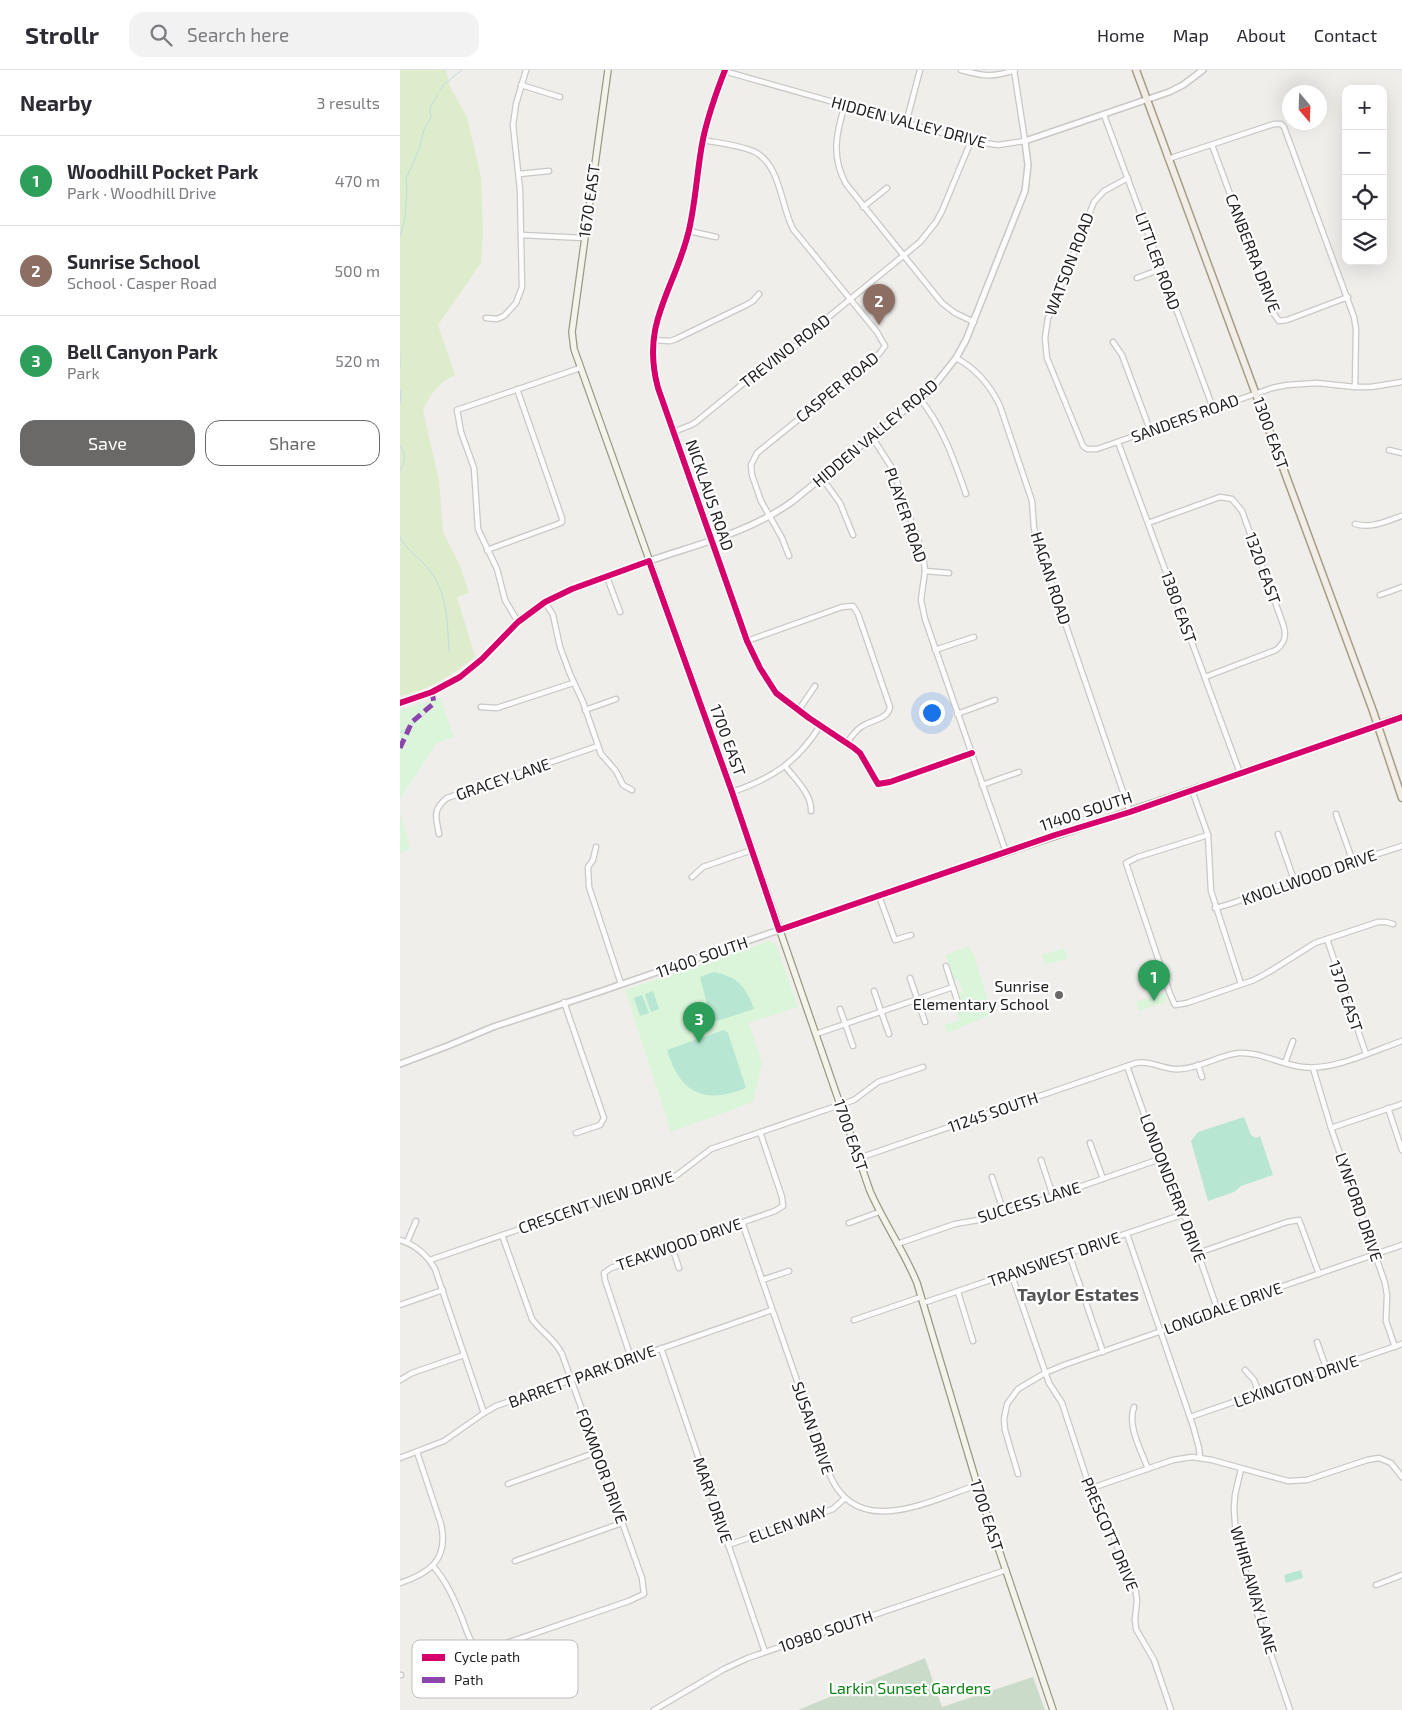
<!DOCTYPE html>
<html lang="en">
<head>
<meta charset="utf-8">
<style>
  body { margin:0; font-family:"Exo 2",sans-serif; background:#f2f2f3; color:#2b2b33 }
  .controls { position:absolute; right:15px; top:15px; display:grid; overflow:hidden; border-radius:10px; box-shadow:0 5px 20px #0002 }
  .controls button { width:45px; height:45px; display:grid; place-items:center; padding:0; border:0; border-bottom:1px solid #e1e1e2; background:#fff; color:#2b2b33; font:25px sans-serif }
  .compass { position:absolute; left:882px; top:15px; width:45px; height:45px; border-radius:50%; background:#fff; box-shadow:0 5px 20px #0002; rotate:161deg }
  .you { position:absolute; left:531px; top:642px; width:18px; height:18px; margin:-12px; border:4px solid #fff; border-radius:50%; background:#1a73e8; box-shadow:0 0 0 8px #1a73e833 }
  .badge { display:grid; place-items:center; width:32px; height:32px; border-radius:50%; background:#6a6968; color:#fff; font-size:16px; font-weight:700 }
  .pin { position:absolute; translate:-50% -41px; filter:drop-shadow(0 1px 2px #0008) }
  .pin::after { content:''; position:absolute; top:26px; width:18px; height:15px; background:inherit; clip-path:polygon(0 0,100% 0,50% 100%) }
  .list { margin:0; padding:0; list-style:none }
  h2 { display:flex; justify-content:space-between; align-items:center; height:65px; margin:0; padding:0 20px; font-size:21px }
  h2 small { font-size:16px; font-weight:400; color:#7c7c81 }
  .list li { display:grid; grid-template-columns:32px 1fr auto; gap:15px; align-items:center; box-sizing:border-box; height:90px; padding:0 20px; border-top:1px solid #e1e1e2 }
  .list b { display:block; font-size:19px; white-space:nowrap }
  .list p { margin:0; font-size:16px; white-space:nowrap; color:#7c7c81 }
  .list em { font-size:16px; font-style:normal; color:#7c7c81 }
  .actions { display:flex; gap:10px; padding:15px 20px }
  .actions a { flex:1; padding:11px 0; border:1px solid #6a6968; border-radius:15px; text-align:center; font-size:18px; color:#6a6968 }
  .actions .main { background:#6a6968; color:#fff }
  .icon { flex:none; width:28px; height:28px; fill:none; stroke:currentColor; stroke-width:2; stroke-linecap:round; stroke-linejoin:round }
  .map { position:relative; flex:none; width:1002px; height:1640px; overflow:hidden }
  header { display:flex; align-items:center; gap:30px; box-sizing:border-box; height:70px; padding:0 25px; background:#fff; border-bottom:1px solid #e1e1e2 }
  header strong { font-size:24px }
  nav { display:flex; gap:28px; margin-inline-start:auto; font-size:18px }
  .search { width:350px; height:45px; background:#f2f2f3; display:flex; align-items:center; gap:12px; box-sizing:border-box; padding:0 18px; border-radius:15px; color:#7c7c81; font-size:19px }
  main { display:flex }
  aside { flex:1; background:#fff }
  .map>svg:first-child { display:block }
</style>
</head>
<body>
<header>
<strong>Strollr</strong>
<div class="search"><svg class="icon" aria-label="search" viewBox="0 0 24 24"><circle cx="10" cy="10" r="6"/><path d="M15 15l6 6"/></svg>Search here</div>
<nav><a>Home</a><a>Map</a><a>About</a><a>Contact</a></nav>
</header>
<main>
<aside>
<h2>Nearby<small>3 results</small></h2>
<ul class="list">
<li><span class="badge" style="background:#2e9e5b">1</span><div><b>Woodhill Pocket Park</b><p>Park · Woodhill Drive</p></div><em>470 m</em></li>
<li><span class="badge" style="background:#8d6e63">2</span><div><b>Sunrise School</b><p>School · Casper Road</p></div><em>500 m</em></li>
<li><span class="badge" style="background:#2e9e5b">3</span><div><b>Bell Canyon Park</b><p>Park</p></div><em>520 m</em></li>
</ul>
<div class="actions"><a class="main">Save</a><a>Share</a></div>
</aside>
<div class="map">
<svg width="1002" height="1640" viewBox="0 0 1002 1640">
  <rect width="100%" height="100%" fill="#f0eeeb"/>
  <!-- grass -->
  <path fill="#ddeccb" d="M0,0h46l4,17 17,30 14,60 2,53 -2,33 -43,62 17,50c-15,6 -26,21 -32,35l16,71 4,51 18,36 8,25 -12,4 18,60c-25,19 -43,32 -75,39z"/>
  <!-- cemetery -->
  <polygon fill="#cadbca" points="525,1588 542,1637 633,1607 645,1640 398,1640"/>
  <!-- park -->
  <g fill="#daf5da">
    <polygon points="40,628 54,667 37,673 0,729 0,640"/>
    <polygon points="0,741 10,779 0,783"/>
    <polygon points="369,871 376,874 398,937 349,953 362,993 353,1032 271,1062 225,920"/>
    <polygon points="569,876 571,882 573,882 592,944 548,963 544,955 560,950 557,942 564,940 558,923 563,921 558,909 554,910 546,885"/>
    <polygon points="664,878 668,888 645,895 642,885"/>
    <polygon points="766,922 766,932 739,941 736,932"/>
  </g>
  <!-- pitch -->
  <g fill="#b7e6d2">
    <path d="M314,902c24,5 32,15 40,37l-37,12 -6,-2 -11,-42z"/>
    <polygon points="253,921 259,939 251,942 245,924"/>
    <polygon points="242,925 249,943 240,946 234,928"/>
    <path d="M324,960l4,3 18,55c-43,17 -66,5 -79,-38z"/>
    <polygon points="844,1047 851,1065 856,1068 860,1066 873,1105 841,1116 834,1122 808,1131 791,1071 798,1062"/>
    <polygon points="901,1500 903,1508 886,1513 884,1505"/>
  </g>
  <g fill="none" stroke-linecap="round" stroke-linejoin="round">
    <!-- stream -->
    <g stroke="#bfdbe3" stroke-width="1">
      <polyline points="40,21 43,15 62,0"/>
      <polyline points="0,167 5,148 7,120 6,109 19,79 24,60 31,47 30,38 38,24"/>
      <polyline points="0,284 0,298"/>
      <polyline points="0,333 1,320"/>
      <path d="M0,376c7,9 5,16 0,25"/>
      <path d="M0,467c6,12 17,19 26,29 22,25 21,54 23,85"/>
      <polyline points="0,663 25,644"/>
    </g>
    <defs>
      <g id="minor">
        <path d="M325,0c-9,23 -17,46 -22,69 -6,30 -7,61 -14,91 -14,60 -49,92 -31,158l89,253 13,27 16,25 33,25 45,30 6,5 18,31 12,-2 82,-29"/>
        <path d="M561,0c22,6 32,8 54,0"/>
        <polyline points="324,1 571,71 598,75 625,71 614,0"/>
        <polyline points="121,15 160,27"/>
        <path d="M445,35c-9,28 -14,52 1,79l96,119 13,10 19,9"/>
        <polyline points="704,45 813,338"/>
        <polyline points="506,53 520,0"/>
        <path d="M303,70c16,3 35,5 50,11 28,13 27,53 40,78l84,103 8,14 -6,8 -122,99 -6,12 1,10 9,26 21,37 7,18"/>
        <polyline points="812,75 874,244 879,251 887,250 948,227"/>
        <polyline points="768,89 874,54 881,54 884,57 954,247 956,259 955,317"/>
        <polyline points="119,104 149,101"/>
        <polyline points="728,108 704,121 694,132 648,248 645,268 647,288 683,376 687,379 697,379 872,318 887,315 917,313 955,317 971,317 1002,312"/>
        <polyline points="463,137 487,118"/>
        <polyline points="289,161 316,167"/>
        <polyline points="121,165 184,168"/>
        <polyline points="737,208 761,199"/>
        <polyline points="86,248 97,249 104,246 116,233 122,217 120,120 113,55 116,34 126,0"/>
        <polyline points="253,270 270,271 276,269 346,235 353,231 359,224"/>
        <polyline points="713,272 722,285 750,360"/>
        <path d="M556,288c21,11 34,27 44,48l32,95 2,27 4,16 92,268"/>
        <path d="M520,329c23,28 34,61 46,95"/>
        <polyline points="273,362 291,355 296,352 356,303 390,281 420,254 520,172 536,152 542,141 571,71"/>
        <polyline points="472,367 492,398 523,484 525,501 521,530 525,549 606,782"/>
        <polyline points="718,372 840,703"/>
        <polyline points="989,380 1002,383"/>
        <polyline points="422,408 440,433 453,465"/>
        <path d="M748,453l72,-26 12,2 10,12 41,113c4,11 2,19 -7,26l-71,27"/>
        <path d="M955,454c17,5 31,-3 47,-8"/>
        <polyline points="87,480 158,454 162,452 162,448 117,319"/>
        <polyline points="525,501 549,503"/>
        <polyline points="207,507 220,542"/>
        <polyline points="980,525 1002,517"/>
        <polyline points="145,532 153,545 160,577 170,604 183,632 201,684 216,701 223,715 232,720"/>
        <polyline points="118,552 105,530 97,499 78,459 74,398 61,362 57,340 180,298"/>
        <path d="M347,571l95,-34 11,-1 5,8 32,93c-2,13 -20,13 -29,20 -6,4 -10,10 -14,16"/>
        <polyline points="535,580 574,567"/>
        <polyline points="81,637 97,638 173,613"/>
        <polyline points="185,640 216,629"/>
        <polyline points="398,641 415,616"/>
        <polyline points="557,644 595,630"/>
        <path d="M385,696c10,13 27,28 26,45"/>
        <polyline points="582,715 619,702"/>
        <polyline points="792,720 808,765 811,821 841,914"/>
        <path d="M332,722c41,-14 65,-30 88,-66"/>
        <polyline points="936,744 953,792"/>
        <path d="M39,764c-3,-17 -7,-24 8,-36l151,-52"/>
        <polyline points="878,764 894,810"/>
        <polyline points="808,765 738,787 726,793 770,924 775,935 787,933 854,910 869,902 915,873 978,852 986,852 993,854"/>
        <polyline points="196,777 193,790 188,797 189,817 221,914"/>
        <polyline points="292,807 303,797 352,780"/>
        <polyline points="479,826 495,870 511,865"/>
        <path d="M815,838c24,-5 50,-18 73,-26 38,-13 76,-23 114,-36"/>
        <polyline points="927,869 966,984"/>
        <polyline points="546,896 560,939"/>
        <polyline points="510,908 525,952"/>
        <polyline points="474,921 489,964"/>
        <polyline points="164,932 204,1048 200,1055 176,1063"/>
        <polyline points="440,939 453,976"/>
        <polyline points="416,964 553,917"/>
        <polyline points="885,993 893,971"/>
        <polyline points="798,995 802,1007"/>
        <polyline points="727,996 770,1117 786,1149 818,1241"/>
        <polyline points="913,998 931,1058 985,1213 987,1225 986,1251 995,1277"/>
        <polyline points="988,1038 1002,1080"/>
        <polyline points="931,1058 1002,1034"/>
        <polyline points="690,1073 703,1109"/>
        <path d="M459,1088l277,-95c16,-3 29,8 44,6 21,-1 39,-14 59,-16 23,-1 42,12 64,14 30,4 70,-16 99,-26"/>
        <polyline points="641,1090 653,1126"/>
        <polyline points="592,1107 604,1143"/>
        <path d="M342,1152l87,251c27,68 100,28 148,12"/>
        <polyline points="449,1153 479,1142"/>
        <polyline points="727,1164 793,1356 799,1378 800,1387"/>
        <path d="M0,1170c16,5 27,15 35,29l49,144"/>
        <polyline points="7,1172 16,1151"/>
        <polyline points="497,1174 555,1154 590,1148 760,1089"/>
        <polyline points="272,1177 279,1198"/>
        <polyline points="798,1183 887,1152 899,1150 919,1204"/>
        <polyline points="669,1184 703,1282"/>
        <polyline points="30,1190 277,1105 311,1079 454,1030 478,1012 523,997"/>
        <polyline points="611,1203 649,1313 662,1333 696,1437 711,1459 723,1493 735,1515 737,1531 735,1549 736,1559 754,1590 771,1640"/>
        <polyline points="362,1210 389,1201"/>
        <polyline points="558,1222 573,1271"/>
        <polyline points="523,1233 784,1144"/>
        <polyline points="0,1235 43,1220"/>
        <polyline points="454,1250 521,1227"/>
        <polyline points="917,1272 927,1300"/>
        <polyline points="261,1278 365,1582"/>
        <polyline points="231,1288 205,1210 204,1203 211,1198 375,1141 383,1136 382,1127 360,1062"/>
        <polyline points="845,1300 854,1310 859,1323"/>
        <polyline points="0,1310 12,1303 64,1285"/>
        <path d="M734,1337c-7,19 7,43 14,62"/>
        <polyline points="790,1347 1002,1274"/>
        <polyline points="0,1388 44,1371 84,1343 96,1336 372,1240"/>
        <polyline points="841,1399 835,1425 834,1439 836,1467 857,1543 890,1640"/>
        <polyline points="618,1404 605,1360 604,1349 607,1334 618,1319 645,1303 664,1295 836,1235 860,1224 1002,1175"/>
        <polyline points="108,1414 197,1382"/>
        <polyline points="689,1419 773,1390 792,1387 812,1390 888,1411 907,1410 967,1390 979,1388 991,1393 1002,1407"/>
        <polyline points="328,1475 424,1442 433,1439 445,1428"/>
        <polyline points="115,1491 222,1453"/>
        <path d="M33,1496c14,16 21,33 29,52 4,11 7,23 15,32l15,-2 137,-47 15,-7 -2,-16 -80,-224c-7,-15 -21,-22 -30,-35l-30,-84"/>
        <path d="M0,1513c30,-10 49,-24 41,-59l-24,-72"/>
        <polyline points="976,1515 1002,1505"/>
        <polyline points="0,1605 1,1605"/>
        <polyline points="254,1640 324,1599 348,1588 606,1500"/>
      </g>
      <g id="tertiary">
        <path d="M249,491c49,-17 102,-29 144,-60l140,-114 23,-29 10,-18 59,-149 3,-26 -3,-24 144,-49 14,-7 20,-15"/>
        <polyline points="0,994 50,975 93,957 202,921 379,860"/>
      </g>
      <g id="secondary">
        <path d="M208,0l-36,262 2,17 158,443 138,399c14,32 34,60 47,92l63,211 73,216"/>
        <polyline points="0,633 32,622 60,607 82,589 118,552 145,532 172,519 249,491"/>
        <path d="M379,860c199,-69 400,-134 599,-205"/>
      </g>
      <g id="primary">
        <polyline points="736,0 973,641 1002,728"/>
        <polyline points="978,655 1002,647"/>
      </g>
    </defs>
    <!-- minor casing -->
    <use href="#minor" stroke="#c9c8c7" stroke-width="7"/>
    <!-- tertiary casing -->
    <use href="#tertiary" stroke="#c9c8c7" stroke-width="8"/>
    <!-- secondary casing -->
    <use href="#secondary" stroke="#999a82" stroke-width="8"/>
    <!-- primary casing -->
    <use href="#primary" stroke="#a79c86" stroke-width="9"/>
    <!-- minor -->
    <use href="#minor" stroke="#fdfcfc" stroke-width="4.5"/>
    <!-- tertiary -->
    <use href="#tertiary" stroke="#fdfcfc" stroke-width="5"/>
    <!-- secondary -->
    <use href="#secondary" stroke="#f4f4ed" stroke-width="5.5"/>
    <!-- primary -->
    <use href="#primary" stroke="#f3ede7" stroke-width="6"/>
    <!-- quiet -->
    <polyline stroke="#8e44ad" stroke-width="5" stroke-dasharray="10 5" stroke-linecap="butt" points="0,678 12,652 34,633 32,622"/>
    <defs>
      <g id="cycleway">
        <path d="M325,0c-9,23 -17,46 -22,69 -6,30 -7,61 -14,91 -14,60 -49,92 -31,158l89,253 13,27 16,25 33,25 45,30 6,5 18,31 12,-2 82,-29"/>
        <polyline points="0,633 32,622 60,607 82,589 118,552 145,532 172,519 249,491 332,722 379,860 655,765 730,742 1002,647"/>
      </g>
    </defs>
    <!-- cycleway casing -->
    <use href="#cycleway" stroke="#fff" stroke-width="9"/>
    <!-- cycleway -->
    <use href="#cycleway" stroke="#d6006c" stroke-width="6"/>
  </g>
  <!-- markers -->
  <circle fill="#6a6968" stroke="#fff" stroke-width="2" cx="659" cy="925" r="5"/>
  <g text-anchor="middle" stroke-width="4.5" stroke-linejoin="round" paint-order="stroke">
    <!-- street labels -->
    <g font-size="16" fill="#222" stroke="#fff">
      <text transform="translate(509 52) rotate(15)" y="6">HIDDEN VALLEY DRIVE</text>
      <text transform="translate(189 131) rotate(-82)" y="6">1670 EAST</text>
      <text transform="translate(853 183) rotate(69)" y="6">CANBERRA DRIVE</text>
      <text transform="translate(758 191) rotate(70)" y="6">LITTLER ROAD</text>
      <text transform="translate(669 194) rotate(-69)" y="6">WATSON ROAD</text>
      <text transform="translate(385 281) rotate(-38)" y="6">TREVINO ROAD</text>
      <text transform="translate(437 317) rotate(-39)" y="6">CASPER ROAD</text>
      <text transform="translate(785 348) rotate(-20)" y="6">SANDERS ROAD</text>
      <text transform="translate(475 363) rotate(-40)" y="6">HIDDEN VALLEY ROAD</text>
      <text transform="translate(871 363) rotate(70)" y="6">1300 EAST</text>
      <text transform="translate(310 425) rotate(71)" y="6">NICKLAUS ROAD</text>
      <text transform="translate(506 445) rotate(71)" y="6">PLAYER ROAD</text>
      <text transform="translate(863 498) rotate(70)" y="6">1320 EAST</text>
      <text transform="translate(651 508) rotate(72)" y="6">HAGAN ROAD</text>
      <text transform="translate(779 537) rotate(70)" y="6">1380 EAST</text>
      <text transform="translate(328 670) rotate(70)" y="6">1700 EAST</text>
      <text transform="translate(103 709) rotate(-19)" y="6">GRACEY LANE</text>
      <text transform="translate(686 741) rotate(-18)" y="6">11400 SOUTH</text>
      <text transform="translate(909 807) rotate(-19)" y="6">KNOLLWOOD DRIVE</text>
      <text transform="translate(302 887) rotate(-19)" y="6">11400 SOUTH</text>
      <text transform="translate(946 926) rotate(71)" y="6">1370 EAST</text>
      <text transform="translate(593 1042) rotate(-19)" y="6">11245 SOUTH</text>
      <text transform="translate(451 1065) rotate(71)" y="6">1700 EAST</text>
      <text transform="translate(773 1118) rotate(69)" y="6">LONDONDERRY DRIVE</text>
      <text transform="translate(196 1132) rotate(-19)" y="6">CRESCENT VIEW DRIVE</text>
      <text transform="translate(629 1132) rotate(-17)" y="6">SUCCESS LANE</text>
      <text transform="translate(959 1137) rotate(71)" y="6">LYNFORD DRIVE</text>
      <text transform="translate(279 1174) rotate(-19)" y="6">TEAKWOOD DRIVE</text>
      <text transform="translate(654 1189) rotate(-19)" y="6">TRANSWEST DRIVE</text>
      <text transform="translate(823 1238) rotate(-20)" y="6">LONGDALE DRIVE</text>
      <text transform="translate(182 1306) rotate(-20)" y="6">BARRETT PARK DRIVE</text>
      <text transform="translate(896 1311) rotate(-19)" y="6">LEXINGTON DRIVE</text>
      <text transform="translate(413 1358) rotate(71)" y="6">SUSAN DRIVE</text>
      <text transform="translate(202 1396) rotate(70)" y="6">FOXMOOR DRIVE</text>
      <text transform="translate(313 1430) rotate(71)" y="6">MARY DRIVE</text>
      <text transform="translate(587 1445) rotate(72)" y="6">1700 EAST</text>
      <text transform="translate(388 1454) rotate(-20)" y="6">ELLEN WAY</text>
      <text transform="translate(710 1464) rotate(67)" y="6">PRESCOTT DRIVE</text>
      <text transform="translate(854 1520) rotate(74)" y="6">WHIRLAWAY LANE</text>
      <text transform="translate(426 1561) rotate(-19)" y="6">10980 SOUTH</text>
    </g>
    <!-- poi labels -->
    <g font-size="16" fill="#222" stroke="#fff" text-anchor="end">
      <text x="649" y="922">Sunrise<tspan x="649" dy="18">Elementary School</tspan></text>
    </g>
    <!-- park labels -->
    <g font-size="16" fill="#0c8416" stroke="#fff">
      <text x="510" y="1624">Larkin Sunset Gardens</text>
    </g>
    <!-- neighbourhood labels -->
    <g font-size="18" font-weight="bold" fill="#555" stroke="#fff">
      <text x="678" y="1231">Taylor Estates</text>
    </g>
  </g>
  <!-- legend -->
  <rect x="12" y="1570" width="166" height="58" rx="8" fill="#fff" stroke="#bdbdbd" stroke-width="1"/>
  <rect x="22" y="1584" width="23" height="7" fill="#d6006c"/>
  <rect x="22" y="1607" width="23" height="6" fill="#8e44ad"/>
  <g font-size="14" fill="#222">
    <text x="54" y="1592">Cycle path</text>
    <text x="54" y="1615">Path</text>
  </g>
</svg>
<div class="controls">
<button>+</button>
<button>−</button>
<button><svg class="icon" aria-label="locate" viewBox="0 0 24 24"><circle cx="12" cy="12" r="6"/><path d="M12 2v4M12 18v4M2 12h4M18 12h4"/></svg></button>
<button><svg class="icon" aria-label="layers" viewBox="0 0 24 24"><path d="M12 4l9 5-9 5-9-5zM3 14l9 5 9-5"/></svg></button>
</div>
<svg class="compass" viewBox="-18 -18 36 36"><path d="M0-13l5 13h-10z" fill="#e53935"/><path d="M0 13l5-13h-10z" fill="#7c7c81"/></svg>
<div class="you"></div>
<div class="pin badge" style="left:754px;top:931px;background:#2e9e5b">1</div>
<div class="pin badge" style="left:479px;top:255px;background:#8d6e63">2</div>
<div class="pin badge" style="left:299px;top:973px;background:#2e9e5b">3</div>
</div>
</main>
</body>
</html>
